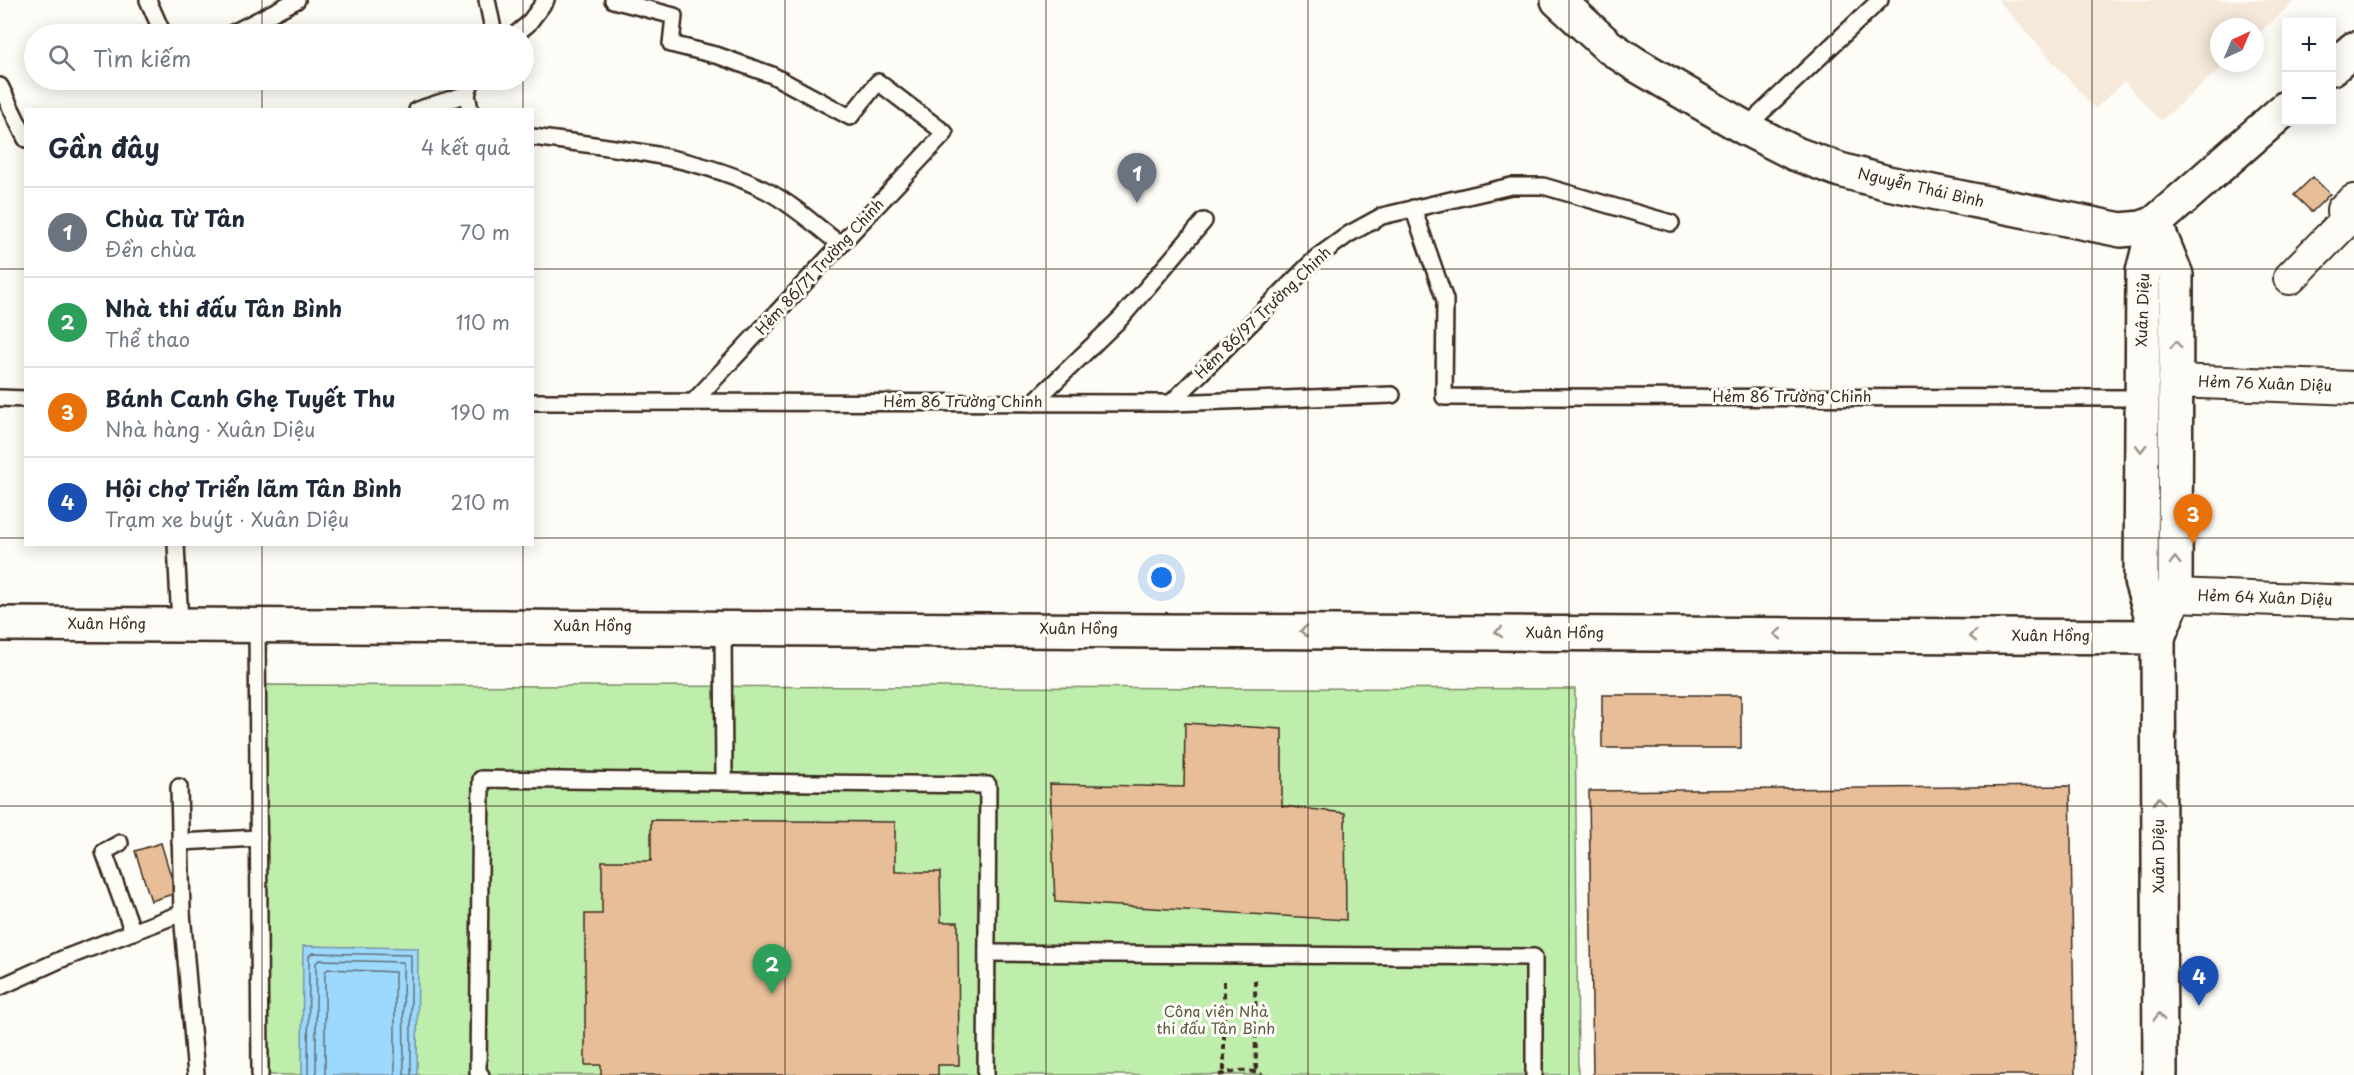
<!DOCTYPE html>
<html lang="vi">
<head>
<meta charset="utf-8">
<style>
  body { margin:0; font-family:"Playpen Sans",sans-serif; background:#f6f6f7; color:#1f2937 }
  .controls { position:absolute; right:18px; top:18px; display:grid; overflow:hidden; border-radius:0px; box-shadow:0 3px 15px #0003 }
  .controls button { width:54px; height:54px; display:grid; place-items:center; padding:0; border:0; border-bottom:2px solid #e0e1e3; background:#fff; color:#1f2937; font:30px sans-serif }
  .compass { position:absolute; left:2210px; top:18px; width:54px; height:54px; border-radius:50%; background:#fff; box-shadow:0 3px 15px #0003; rotate:44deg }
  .you { position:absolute; left:1162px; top:578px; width:21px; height:21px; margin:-15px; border:4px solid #fff; border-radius:50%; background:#1a73e8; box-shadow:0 0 0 9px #1a73e833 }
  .badge { display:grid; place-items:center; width:39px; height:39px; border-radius:50%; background:#d93025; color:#fff; font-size:20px; font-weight:700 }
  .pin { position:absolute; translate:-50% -50px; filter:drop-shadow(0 2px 3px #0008) }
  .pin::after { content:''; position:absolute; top:32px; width:21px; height:18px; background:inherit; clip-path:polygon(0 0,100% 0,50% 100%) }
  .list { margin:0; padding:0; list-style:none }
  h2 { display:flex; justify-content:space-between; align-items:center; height:78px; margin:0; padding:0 24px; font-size:26px }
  h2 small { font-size:20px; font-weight:400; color:#747a83 }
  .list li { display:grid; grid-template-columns:39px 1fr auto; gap:18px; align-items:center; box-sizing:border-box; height:90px; padding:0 24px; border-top:2px solid #e0e1e3 }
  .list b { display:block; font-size:22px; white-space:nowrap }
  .list p { margin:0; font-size:20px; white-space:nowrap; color:#747a83 }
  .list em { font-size:20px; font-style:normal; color:#747a83 }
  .icon { flex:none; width:33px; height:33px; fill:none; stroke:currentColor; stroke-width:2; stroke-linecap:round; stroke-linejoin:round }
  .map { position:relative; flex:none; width:2354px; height:1075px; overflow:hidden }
  .search { position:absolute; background:#fff; box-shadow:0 3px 15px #0003; left:24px; top:24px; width:510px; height:66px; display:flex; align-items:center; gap:15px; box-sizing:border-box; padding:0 21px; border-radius:33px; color:#747a83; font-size:22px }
  .panel { position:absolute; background:#fff; box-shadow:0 3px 15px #0003; left:24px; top:108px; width:510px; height:438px; border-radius:0px }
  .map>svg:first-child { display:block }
</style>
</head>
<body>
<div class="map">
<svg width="2354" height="1075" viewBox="0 0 2354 1075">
  <rect width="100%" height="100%" fill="#fdfcf7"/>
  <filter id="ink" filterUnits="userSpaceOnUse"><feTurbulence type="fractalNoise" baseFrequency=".0167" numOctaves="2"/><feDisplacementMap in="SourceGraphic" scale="12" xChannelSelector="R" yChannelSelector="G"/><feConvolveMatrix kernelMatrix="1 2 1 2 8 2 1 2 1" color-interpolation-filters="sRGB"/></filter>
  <g filter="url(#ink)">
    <!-- built -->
    <polygon fill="#f6e9da" points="1998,0 2296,0 2255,37 2255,27 2219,27 2219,63 2226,63 2161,121 2124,82 2095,109"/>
    <!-- green -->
    <polygon fill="#beedac" stroke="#7c8c65" stroke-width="1.5" points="263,685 1575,689 1578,1075 265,1075"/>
    <!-- water -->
    <polygon fill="#9cd9fd" stroke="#7593a4" stroke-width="1.5" points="303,946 418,948 417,1075 302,1075"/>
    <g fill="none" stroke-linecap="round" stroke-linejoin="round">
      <!-- shore -->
      <g stroke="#627077" stroke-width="1.5">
        <polyline points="308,1075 309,956 312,953 411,955 411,1075"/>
        <polyline points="316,1075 316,963 319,960 403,962 404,1075"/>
        <polyline points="325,1075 325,972 328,969 395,972 395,1075"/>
      </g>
    </g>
    <!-- building -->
    <g fill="#e7be97" stroke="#3b2a1e" stroke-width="1.5">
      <polygon points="2313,177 2330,194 2312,212 2294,195"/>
      <rect x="1602" y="695" width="139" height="53"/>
      <polygon points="1185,723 1282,729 1282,806 1345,813 1346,920 1055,902 1050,784 1184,787"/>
      <polygon points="2070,786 2075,1075 1593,1075 1589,791"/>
      <polygon points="651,820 895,822 895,872 940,872 941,922 958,922 959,1065 938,1065 938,1075 601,1075 601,1065 585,1065 585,914 602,914 602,861 651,861"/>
      <polygon points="161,843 176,893 151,901 135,851"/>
    </g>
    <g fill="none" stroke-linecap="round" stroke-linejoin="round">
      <defs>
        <g id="lane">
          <polyline points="148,0 163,34"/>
          <polyline points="487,0 494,34"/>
          <polyline points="613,0 674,16 671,44 719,56 772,75 850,117 878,82 945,133 694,401"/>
          <polyline points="231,34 297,0"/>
          <polyline points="516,34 528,24 546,0"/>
          <polyline points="0,86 26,139"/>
          <polyline points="417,110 467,94"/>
          <polyline points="470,110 467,94 472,80"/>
          <polyline points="1745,128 1880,0"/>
          <path d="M532,137c76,10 166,18 235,54 27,14 50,36 74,54"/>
          <polyline points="1413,208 1445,300 1444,397 2141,398"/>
          <polyline points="0,398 26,399"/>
          <polyline points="532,402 1171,403 1392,395"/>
          <polyline points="1033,403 1121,318 1204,221"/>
          <polyline points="1171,403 1317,257 1349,234 1382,216 1511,186 1543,186 1671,223"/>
          <polyline points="176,544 180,624"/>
          <polyline points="257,624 260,1075"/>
          <polyline points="723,627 724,780"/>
          <polyline points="179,787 182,913 196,1075"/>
          <polyline points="180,842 259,838"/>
          <polyline points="120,843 104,852 133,932"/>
          <polyline points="987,953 1534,957 1534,1075"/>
          <polyline points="0,987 62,959 182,913"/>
          <polyline points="481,1075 478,1072 481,779 988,785 986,1075"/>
        </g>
        <g id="street">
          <polyline points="2290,278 2344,223 2343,210 2354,201"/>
          <polyline points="2175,381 2354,388"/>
          <polyline points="2175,595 2354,602"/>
        </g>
        <g id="secondary">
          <polyline points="1558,0 1608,46 1635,64 1745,128 1796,154 1840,170 1888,183 2121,230 2142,228 2155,223 2286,108"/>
          <polyline points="2332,68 2354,49"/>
          <polyline points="2155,223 2176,275 2175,595 2158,637"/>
          <polyline points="2155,223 2143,272 2141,581 2158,637"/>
        </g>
        <polyline id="primary" points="0,624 2158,637 2160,1075"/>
      </defs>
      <!-- lane casing -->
      <use href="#lane" stroke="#3b2a1e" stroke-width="20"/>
      <!-- street casing -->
      <use href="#street" stroke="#3b2a1e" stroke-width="36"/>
      <!-- secondary casing -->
      <use href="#secondary" stroke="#3b2a1e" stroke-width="38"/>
      <!-- primary casing -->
      <use href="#primary" stroke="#3b2a1e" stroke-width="38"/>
      <!-- path -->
      <g stroke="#3b2a1e" stroke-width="4" stroke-dasharray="6 4.5" stroke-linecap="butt">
        <polyline points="1255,980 1256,1072"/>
        <polyline points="1224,981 1224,1073"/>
        <path d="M1219,1075c15,-4 29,-7 43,0"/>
      </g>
      <!-- lane -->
      <use href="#lane" stroke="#fdfcf7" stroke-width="15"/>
      <!-- street -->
      <use href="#street" stroke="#fdfcf7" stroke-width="32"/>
      <!-- secondary -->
      <use href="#secondary" stroke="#fdfcf7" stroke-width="33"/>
      <!-- primary -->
      <use href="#primary" stroke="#fdfcf7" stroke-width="33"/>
    </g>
    <!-- one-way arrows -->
    <defs><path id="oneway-chevron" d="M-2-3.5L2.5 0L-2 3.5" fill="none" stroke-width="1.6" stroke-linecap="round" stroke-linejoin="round" transform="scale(1.5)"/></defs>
    <g stroke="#9c938a">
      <use href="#oneway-chevron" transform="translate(2176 345) rotate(-90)"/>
      <use href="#oneway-chevron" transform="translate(2141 448) rotate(90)"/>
      <use href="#oneway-chevron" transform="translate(2175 561) rotate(-90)"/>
      <use href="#oneway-chevron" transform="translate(1304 631) rotate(-180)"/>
      <use href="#oneway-chevron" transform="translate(1499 632) rotate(-180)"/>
      <use href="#oneway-chevron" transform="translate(1778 634) rotate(-180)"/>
      <use href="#oneway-chevron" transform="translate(1973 636) rotate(-180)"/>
      <use href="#oneway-chevron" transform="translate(2159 801) rotate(-90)"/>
      <use href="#oneway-chevron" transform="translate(2159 1017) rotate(-90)"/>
    </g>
  </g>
  <!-- grid -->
  <path fill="none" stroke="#3b2a1e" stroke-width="1.5" stroke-opacity="0.55" d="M262,0v34M523,0v34M785,0v1075M1046,0v1075M1308,0v1075M1569,0v1075M1831,0v1075M2092,0v1075M262,80v30M523,80v30M0,269h26M532,269h1822M0,538h26M532,538h1822M262,544v531M523,544v531M0,806h2354"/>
  <g text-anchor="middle" stroke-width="6" stroke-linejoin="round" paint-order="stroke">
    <!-- street labels -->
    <g font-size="15" fill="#3b2a1e" stroke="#fdfcf7">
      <text transform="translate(1921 188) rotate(13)" y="5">Nguyễn Thái Bình</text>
      <text transform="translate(820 267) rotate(-47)" y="5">Hẻm 86/71 Trường Chinh</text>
      <text transform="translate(2143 310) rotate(-88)" y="5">Xuân Diệu</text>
      <text transform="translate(1263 313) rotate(-44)" y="5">Hẻm 86/97 Trường Chinh</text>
      <text transform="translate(2265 384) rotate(2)" y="5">Hẻm 76 Xuân Diệu</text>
      <text x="1792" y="402">Hẻm 86 Trường Chinh</text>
      <text x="963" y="407">Hẻm 86 Trường Chinh</text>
      <text transform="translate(2265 598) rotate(2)" y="5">Hẻm 64 Xuân Diệu</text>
      <text x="107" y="629">Xuân Hồng</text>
      <text x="593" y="631">Xuân Hồng</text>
      <text x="1079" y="634">Xuân Hồng</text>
      <text x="1565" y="638">Xuân Hồng</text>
      <text x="2051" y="641">Xuân Hồng</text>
      <text transform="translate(2159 856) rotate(-90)" y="5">Xuân Diệu</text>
    </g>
    <!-- park labels -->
    <g font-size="15" fill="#5c5b42" stroke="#fdfcf7">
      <text x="1216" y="1017">Công viên Nhà<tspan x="1216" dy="17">thi đấu Tân Bình</tspan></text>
    </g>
  </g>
</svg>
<div class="controls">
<button>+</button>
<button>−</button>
</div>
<svg class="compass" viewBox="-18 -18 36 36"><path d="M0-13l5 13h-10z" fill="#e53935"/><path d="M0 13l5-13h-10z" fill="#747a83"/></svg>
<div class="you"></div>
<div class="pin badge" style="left:1137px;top:203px;background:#6b7280">1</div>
<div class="pin badge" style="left:772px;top:994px;background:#2e9e5b">2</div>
<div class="pin badge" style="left:2193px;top:544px;background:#e8710a">3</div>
<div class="pin badge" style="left:2199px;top:1006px;background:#1a4fb4">4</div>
<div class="search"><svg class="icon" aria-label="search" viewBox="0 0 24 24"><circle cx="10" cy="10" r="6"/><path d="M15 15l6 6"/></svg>Tìm kiếm</div>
<section class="panel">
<h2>Gần đây<small>4 kết quả</small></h2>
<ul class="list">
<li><span class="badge" style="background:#6b7280">1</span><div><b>Chùa Từ Tân</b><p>Đền chùa</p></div><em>70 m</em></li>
<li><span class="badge" style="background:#2e9e5b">2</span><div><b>Nhà thi đấu Tân Bình</b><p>Thể thao</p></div><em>110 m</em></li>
<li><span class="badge" style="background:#e8710a">3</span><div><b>Bánh Canh Ghẹ Tuyết Thu</b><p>Nhà hàng · Xuân Diệu</p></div><em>190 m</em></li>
<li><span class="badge" style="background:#1a4fb4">4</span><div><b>Hội chợ Triển lãm Tân Bình</b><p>Trạm xe buýt · Xuân Diệu</p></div><em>210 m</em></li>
</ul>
</section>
</div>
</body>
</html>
